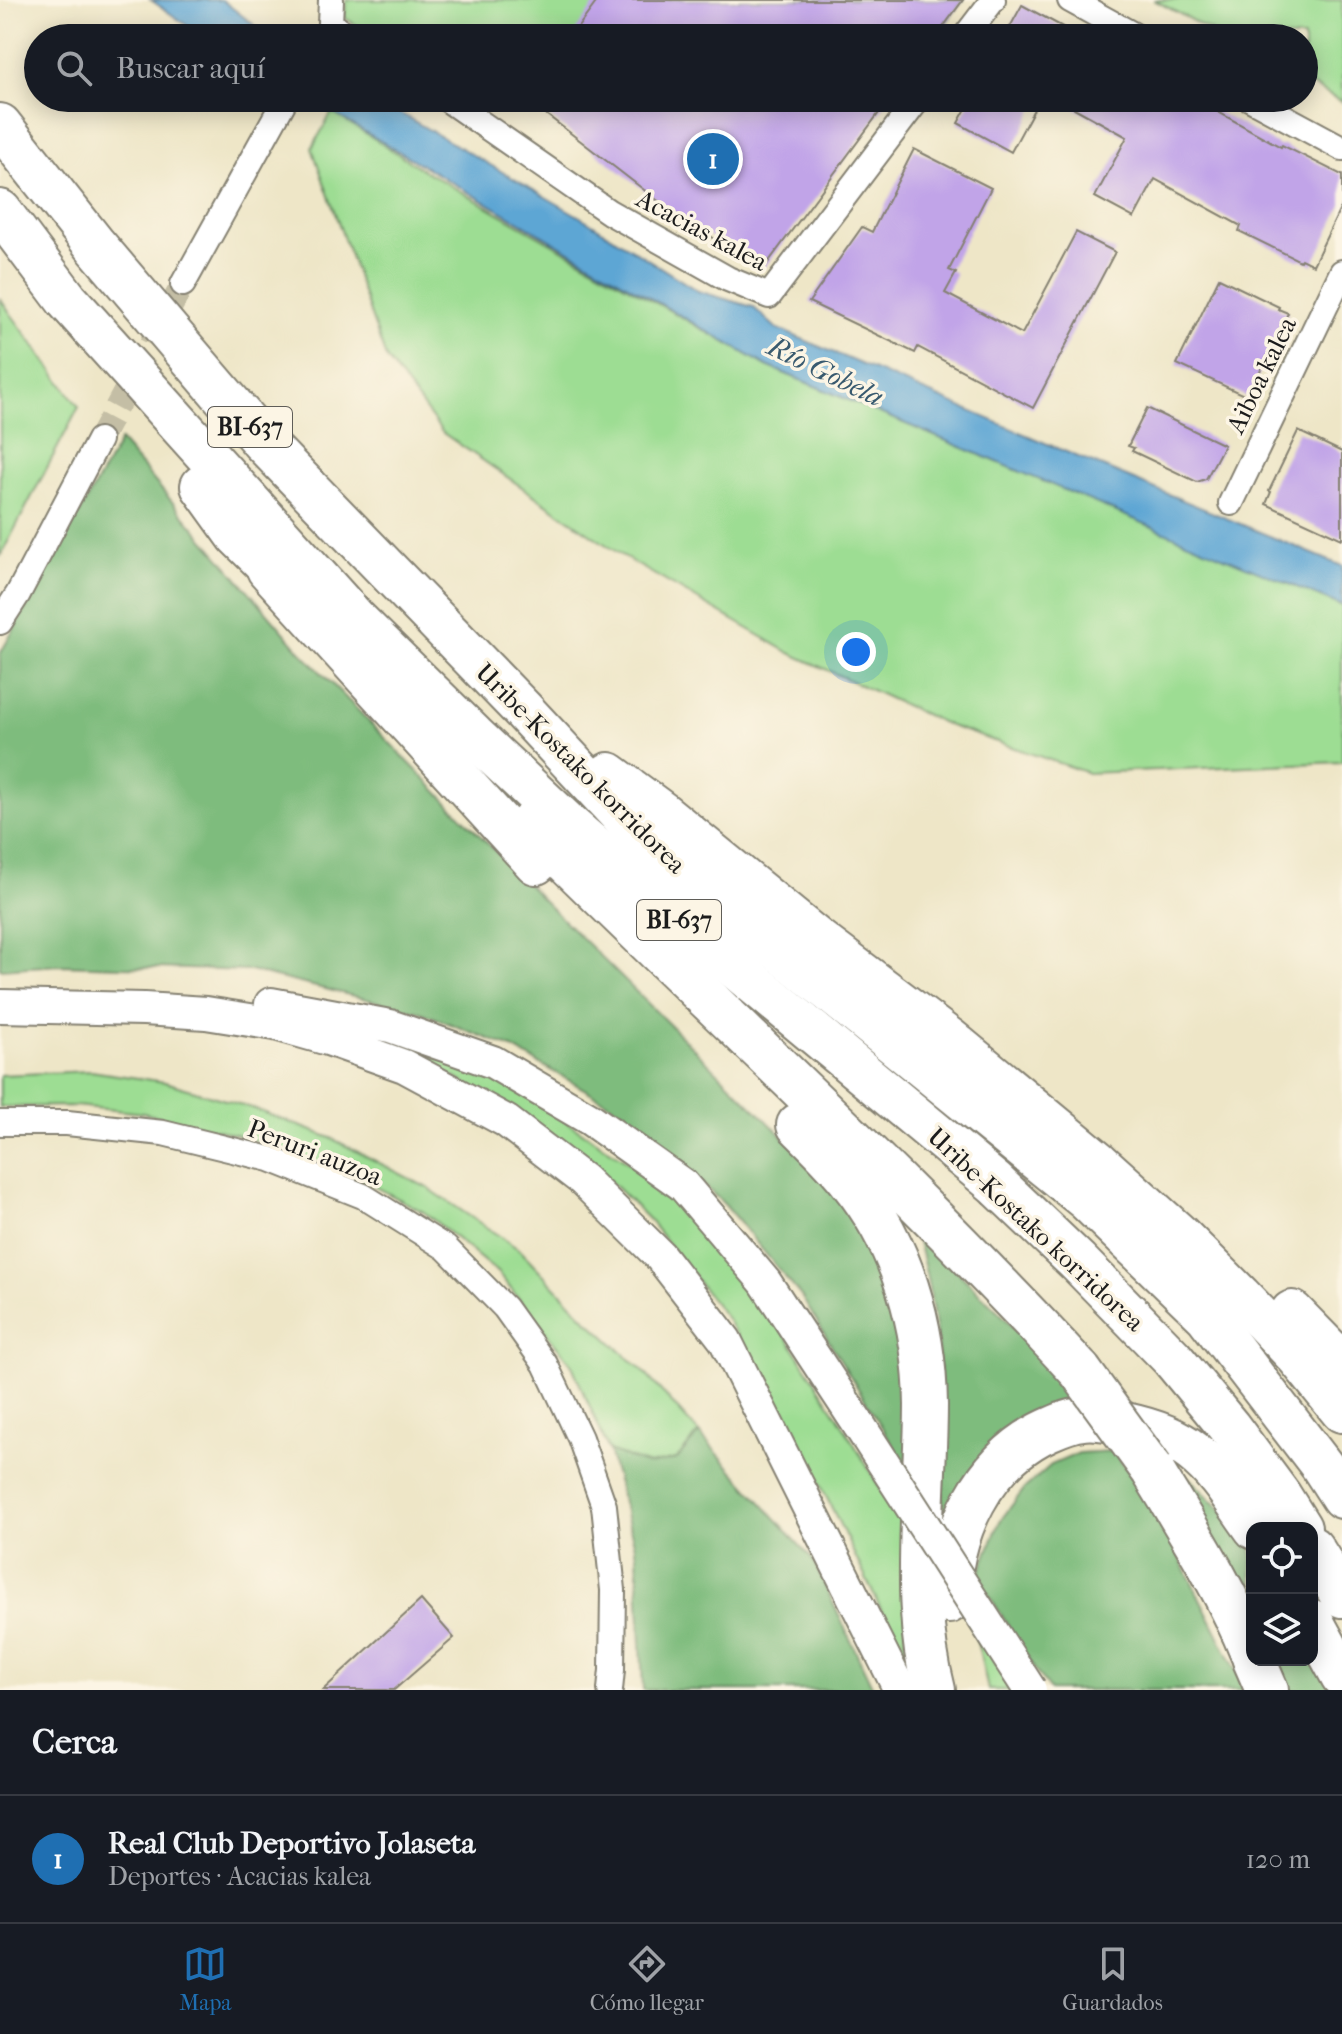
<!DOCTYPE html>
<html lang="es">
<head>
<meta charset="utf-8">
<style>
  body { margin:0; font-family:"IM FELL French Canon",serif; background:#20242c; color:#f1f3f6 }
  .controls { position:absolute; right:24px; bottom:24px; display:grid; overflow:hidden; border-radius:16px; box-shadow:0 4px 20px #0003 }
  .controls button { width:72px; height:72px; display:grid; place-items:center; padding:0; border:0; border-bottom:2px solid #363941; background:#171b24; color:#f1f3f6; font:40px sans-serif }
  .you { position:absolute; left:856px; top:652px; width:28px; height:28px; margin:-20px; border:6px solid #fff; border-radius:50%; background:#1a73e8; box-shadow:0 0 0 12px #1a73e833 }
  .badge { display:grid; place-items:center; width:52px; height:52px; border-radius:50%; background:#1f6fb2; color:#fff; font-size:26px; font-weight:700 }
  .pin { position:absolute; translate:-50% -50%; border:4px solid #fff; box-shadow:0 2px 8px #0006 }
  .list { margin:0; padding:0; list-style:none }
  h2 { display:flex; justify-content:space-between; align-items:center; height:104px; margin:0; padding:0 32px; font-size:34px }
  h2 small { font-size:26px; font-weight:400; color:#9ea1a6 }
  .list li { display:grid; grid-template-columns:52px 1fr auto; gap:24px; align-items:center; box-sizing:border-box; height:128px; padding:0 32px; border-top:2px solid #363941 }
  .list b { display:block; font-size:30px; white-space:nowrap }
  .list p { margin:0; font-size:26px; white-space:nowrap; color:#9ea1a6 }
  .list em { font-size:26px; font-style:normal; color:#9ea1a6 }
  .icon { flex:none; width:44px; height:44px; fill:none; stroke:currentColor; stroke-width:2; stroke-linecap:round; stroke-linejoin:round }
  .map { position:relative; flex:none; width:1342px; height:1690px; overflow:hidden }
  .search { position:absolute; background:#171b24; box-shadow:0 4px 20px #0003; left:24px; right:24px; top:24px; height:88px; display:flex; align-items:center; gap:20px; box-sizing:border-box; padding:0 28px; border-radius:44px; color:#9ea1a6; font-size:30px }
  .sheet { height:232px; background:#171b24 }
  nav { display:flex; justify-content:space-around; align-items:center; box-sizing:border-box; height:112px; border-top:2px solid #363941; background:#171b24; font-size:22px; color:#9ea1a6 }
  nav a { display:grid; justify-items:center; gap:4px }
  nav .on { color:#1f6fb2 }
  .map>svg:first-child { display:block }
</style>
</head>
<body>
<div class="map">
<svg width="1342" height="1690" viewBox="0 0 1342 1690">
  <rect width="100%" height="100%" fill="#fcf5e5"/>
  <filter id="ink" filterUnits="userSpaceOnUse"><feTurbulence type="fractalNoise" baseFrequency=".0125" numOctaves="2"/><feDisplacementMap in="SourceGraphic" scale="16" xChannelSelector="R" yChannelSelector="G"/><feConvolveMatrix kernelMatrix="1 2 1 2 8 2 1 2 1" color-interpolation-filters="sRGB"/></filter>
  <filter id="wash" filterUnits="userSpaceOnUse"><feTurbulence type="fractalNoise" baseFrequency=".006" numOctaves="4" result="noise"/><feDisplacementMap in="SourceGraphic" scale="32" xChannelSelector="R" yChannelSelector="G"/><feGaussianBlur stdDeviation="1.8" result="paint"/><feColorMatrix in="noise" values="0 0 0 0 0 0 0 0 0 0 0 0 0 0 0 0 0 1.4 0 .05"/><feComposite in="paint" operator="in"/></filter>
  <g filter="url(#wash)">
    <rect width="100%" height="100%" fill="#eee6c7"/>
    <!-- green -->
    <g fill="#9ddd93" stroke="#5c7c58" stroke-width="2">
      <polygon points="346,0 963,0 935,38 379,38 345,18"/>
      <polygon points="1154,0 1342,0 1342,102 1304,81 1304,38 1224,38"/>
      <polygon points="332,112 425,171 767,366 1342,606 1342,762 1088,773 950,726 790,653 624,557 443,433 386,358 312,148"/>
      <polygon points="0,299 79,407 0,557"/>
      <polygon points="400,1047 495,1075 672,1191 765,1303 838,1417 908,1535 905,1659 796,1434 727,1319 650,1221 613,1184 531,1120"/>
      <polygon points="91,1071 165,1082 252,1108 331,1138 428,1188 520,1250 583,1316 644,1372 699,1433 677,1459 649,1465 609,1451 571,1363 498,1273 424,1212 349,1173 239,1135 143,1113 75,1106 0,1107 0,1075"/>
      <polygon points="975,1632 1014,1690 988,1690"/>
    </g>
    <!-- forest -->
    <g fill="#7ebc7d" stroke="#4d6c4c" stroke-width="2">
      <polygon points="120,441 301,652 549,906 815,1168 869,1240 897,1300 908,1375 909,1471 801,1296 725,1205 626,1113 512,1048 420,1012 250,971 59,965 0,969 0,654"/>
      <path d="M916,1235l10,6 82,80 74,88 -139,114c0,-96 1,-195 -27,-288z"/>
      <polygon points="699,1433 813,1560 874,1690 643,1690 637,1554 609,1451 649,1465 677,1459"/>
      <polygon points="1113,1451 1150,1499 1246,1690 1050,1690 1037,1673 978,1577 1000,1521 1025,1488 1051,1465 1079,1453"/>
      <polygon points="1164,1467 1189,1478 1234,1522 1252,1550 1252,1625"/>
      <polygon points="1268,1660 1312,1660 1335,1690 1279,1690"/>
    </g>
    <!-- water -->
    <g fill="#5da6d4" stroke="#3c6178" stroke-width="2">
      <polygon points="151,0 222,0 271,38 205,38"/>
      <polygon points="307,98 374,98 589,222 698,291 753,307 776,328 1071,454 1342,566 1342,606 767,366"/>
    </g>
    <g id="blocks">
      <!-- building -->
      <g fill="#c1a4e8">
        <polygon points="598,0 963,0 935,38 570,38"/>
        <polygon points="1022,5 1083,38 1004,38"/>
        <polygon points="525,98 890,98 764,268 683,220"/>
        <polygon points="972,98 1040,98 1011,152 958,123"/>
        <polygon points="1056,98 1193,98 1281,147 1282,145 1342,175 1342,205 1313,265 1301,259 1300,261 1239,231 1241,226 1155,179 1134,218 1095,197 1127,137"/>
        <polygon points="914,149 991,188 949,270 956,273 945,293 1022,334 1076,232 1115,252 1033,408 918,347 915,353 809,302 862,227 872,232"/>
        <polygon points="1219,278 1279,307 1278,309 1288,313 1248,397 1177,364"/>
        <polygon points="1147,408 1224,445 1206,479 1197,482 1132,451 1134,448 1128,446"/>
        <polygon points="1298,431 1342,452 1342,539 1266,504 1271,492 1269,491"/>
        <polygon points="421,1600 454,1638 394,1690 323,1690"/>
      </g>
    </g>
  </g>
  <g filter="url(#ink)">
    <use href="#blocks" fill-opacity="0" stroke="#858172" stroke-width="2"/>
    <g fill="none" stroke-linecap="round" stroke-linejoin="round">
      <!-- street-tunnel -->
      <polyline stroke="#c4bea5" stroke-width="24" stroke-dasharray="24 12" stroke-linecap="butt" points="99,440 183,284"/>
      <defs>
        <g id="street">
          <polyline points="1070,0 1139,38"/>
          <polyline points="330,24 352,38"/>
          <polyline points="330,24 331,0"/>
          <polyline points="964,38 993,0"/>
          <polyline points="445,98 609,212 728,279 769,296 919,98"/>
          <polyline points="1249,98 1342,148"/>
          <polyline points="183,284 286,98"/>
          <polyline points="1231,503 1342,272"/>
          <polyline points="0,622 18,594 99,440"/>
          <polyline points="0,1123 67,1123 163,1133 270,1159 363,1196 446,1248 505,1308 545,1364 580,1438 604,1506 613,1590 612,1670 610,1690"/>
        </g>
        <g id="secondary">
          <polyline points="271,1004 390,1026 493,1062 590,1119 683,1185 765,1282 859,1425"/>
          <polyline points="0,1006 144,1009 206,1013 275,1024 328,1039 404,1066 506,1121 583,1180 660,1256 725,1340 900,1690"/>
        </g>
        <g id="highway">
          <polyline points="0,125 95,245 263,442 522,709 647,843 1087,1200 1207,1316 1322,1466 1342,1497"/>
          <polyline points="0,211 67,300 355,619 474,736 573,829 708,945 995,1183 1078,1262 1172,1358 1229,1427 1280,1496 1300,1528"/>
          <polyline points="202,486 238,536 289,586"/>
          <polyline points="268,569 536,863"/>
          <polyline points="609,774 662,813 815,938 949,1039 1099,1163 1178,1234 1240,1296 1298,1357 1342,1411"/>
          <path d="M529,825c183,182 376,356 551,546"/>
          <path d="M798,1125c19,19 38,37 54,58 50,62 73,143 74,222 0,38 -3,77 -4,116 -2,58 -3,112 12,169"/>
          <polyline points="1292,1312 1342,1363"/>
          <path d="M1152,1470c36,60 74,119 100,184"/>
          <polyline points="1312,1548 1342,1596"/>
          <path d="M949,1602c0,-69 34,-142 99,-172 11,-5 22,-10 35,-11 13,-2 29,2 42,5 24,5 49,13 68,28 26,20 43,50 62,76"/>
          <polyline points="1312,1621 1342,1676"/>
          <polyline points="1254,1660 1267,1690"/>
        </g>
      </defs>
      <!-- street casing -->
      <use href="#street" stroke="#858172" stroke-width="28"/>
      <!-- secondary casing -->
      <use href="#secondary" stroke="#858172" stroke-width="36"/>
      <!-- highway casing -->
      <use href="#highway" stroke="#858172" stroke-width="46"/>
      <!-- street -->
      <use href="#street" stroke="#fff" stroke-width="24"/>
      <!-- secondary -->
      <use href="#secondary" stroke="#fff" stroke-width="32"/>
      <!-- highway -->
      <use href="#highway" stroke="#fff" stroke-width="42"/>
      <defs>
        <polyline id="secondary-bridge" points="859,1425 1030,1690"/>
        <polyline id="highway-bridge" points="1080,1371 1152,1470"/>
      </defs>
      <!-- secondary-bridge casing -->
      <use href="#secondary-bridge" stroke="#858172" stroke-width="36" stroke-linecap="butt"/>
      <!-- highway-bridge casing -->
      <use href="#highway-bridge" stroke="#858172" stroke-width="46" stroke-linecap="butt"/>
      <!-- secondary-bridge -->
      <use href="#secondary-bridge" stroke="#fff" stroke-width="32"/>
      <!-- highway-bridge -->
      <use href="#highway-bridge" stroke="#fff" stroke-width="42"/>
    </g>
  </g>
  <g text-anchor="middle" stroke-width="7" stroke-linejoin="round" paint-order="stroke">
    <!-- shield labels -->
    <g fill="#fcf5e5" stroke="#5f5d58" stroke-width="2">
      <rect x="208" y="407" width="84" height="40" rx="6"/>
      <rect x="637" y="900" width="84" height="40" rx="6"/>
    </g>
    <g font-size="24" font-weight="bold" fill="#1c1c1c">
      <text x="250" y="435">BI-637</text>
      <text x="679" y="928">BI-637</text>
    </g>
    <!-- street labels -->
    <g font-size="26" fill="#1c1c1c" stroke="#fcf5e5">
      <text transform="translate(702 230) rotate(28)" y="9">Acacias kalea</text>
      <text transform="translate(1261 375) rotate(-64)" y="9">Aiboa kalea</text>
      <text transform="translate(581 768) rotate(45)" y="9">Uribe-Kostako korridorea</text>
      <text transform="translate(315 1152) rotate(21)" y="9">Peruri auzoa</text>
      <text transform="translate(1036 1229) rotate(43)" y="9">Uribe-Kostako korridorea</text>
    </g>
    <!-- water labels -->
    <g font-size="28" font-style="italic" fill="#395a6f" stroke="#fcf5e5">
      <text transform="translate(826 371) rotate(26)" y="10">Río Gobela</text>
    </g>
  </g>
</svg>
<div class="controls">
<button><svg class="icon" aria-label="locate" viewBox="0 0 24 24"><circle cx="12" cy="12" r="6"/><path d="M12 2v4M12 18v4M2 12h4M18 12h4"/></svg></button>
<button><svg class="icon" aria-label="layers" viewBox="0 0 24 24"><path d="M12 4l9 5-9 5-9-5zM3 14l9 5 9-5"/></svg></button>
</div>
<div class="you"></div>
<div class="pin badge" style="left:713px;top:159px">1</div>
<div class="search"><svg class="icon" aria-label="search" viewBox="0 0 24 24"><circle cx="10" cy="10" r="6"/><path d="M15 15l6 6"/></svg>Buscar aquí</div>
</div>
<section class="sheet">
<h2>Cerca<small></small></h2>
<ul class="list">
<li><span class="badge">1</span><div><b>Real Club Deportivo Jolaseta</b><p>Deportes · Acacias kalea</p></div><em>120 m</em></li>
</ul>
</section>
<nav>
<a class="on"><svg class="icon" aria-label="map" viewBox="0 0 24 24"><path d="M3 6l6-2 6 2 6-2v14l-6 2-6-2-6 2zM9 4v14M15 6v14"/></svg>Mapa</a>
<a><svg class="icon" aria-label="directions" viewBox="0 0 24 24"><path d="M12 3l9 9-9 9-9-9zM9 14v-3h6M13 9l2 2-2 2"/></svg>Cómo llegar</a>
<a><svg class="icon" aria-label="saved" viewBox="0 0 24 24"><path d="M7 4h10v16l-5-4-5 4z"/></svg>Guardados</a>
</nav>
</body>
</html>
